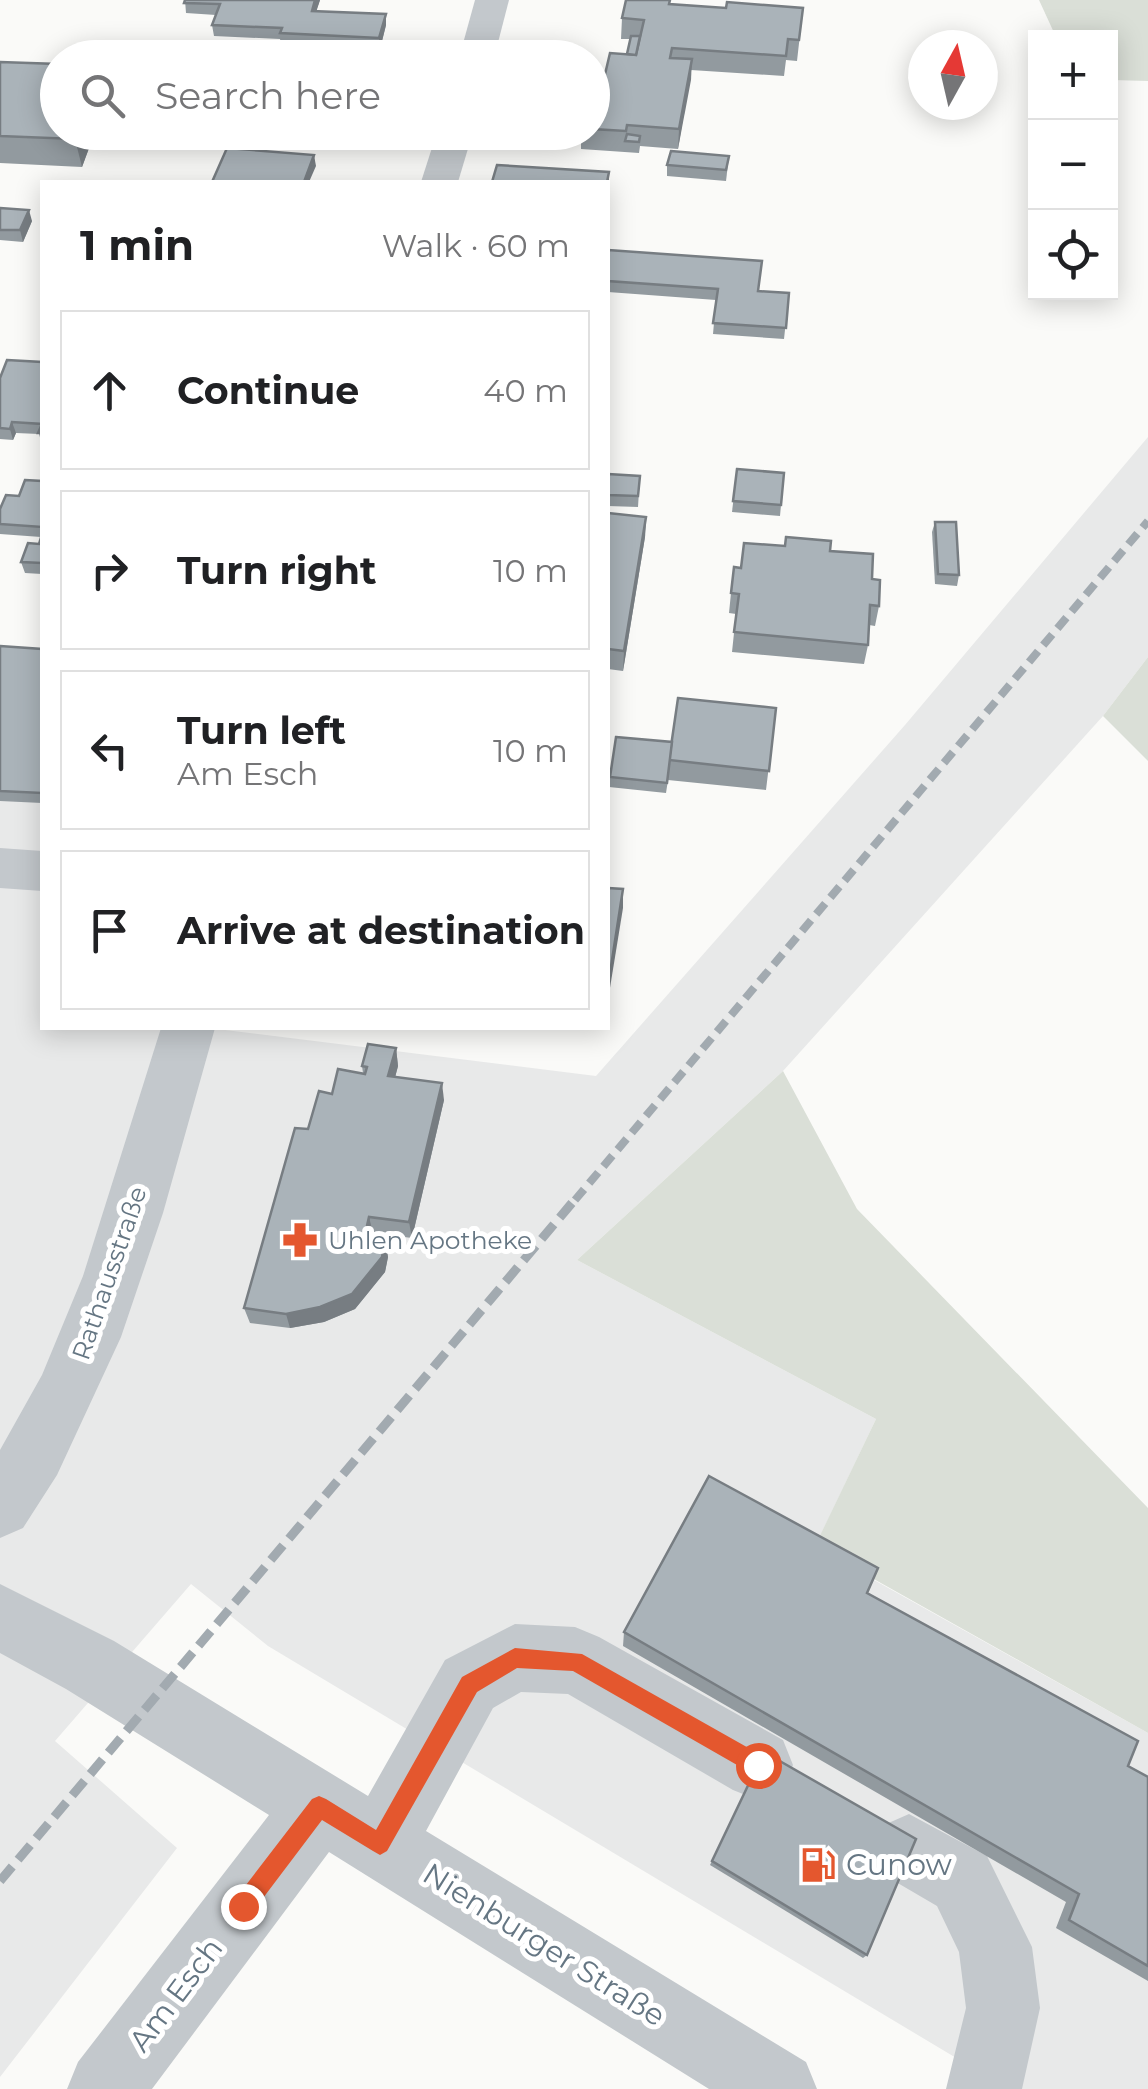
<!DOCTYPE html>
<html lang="en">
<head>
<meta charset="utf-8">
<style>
  body { margin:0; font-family:Montserrat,sans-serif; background:#f6f6f6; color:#202124 }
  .controls { position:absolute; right:30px; top:30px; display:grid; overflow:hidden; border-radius:0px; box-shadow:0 5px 25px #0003 }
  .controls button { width:90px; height:90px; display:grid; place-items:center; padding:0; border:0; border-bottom:2px solid #e0e0e0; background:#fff; color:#202124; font:50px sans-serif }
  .compass { position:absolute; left:908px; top:30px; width:90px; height:90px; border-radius:50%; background:#fff; box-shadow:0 5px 25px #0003; rotate:8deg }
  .stop { position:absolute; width:30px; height:30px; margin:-22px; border:8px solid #e4572e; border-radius:50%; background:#fff }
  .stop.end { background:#e4572e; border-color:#fff; box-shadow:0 2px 10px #0008 }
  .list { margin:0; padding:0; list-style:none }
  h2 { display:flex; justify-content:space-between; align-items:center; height:130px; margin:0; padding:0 40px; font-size:42px }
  h2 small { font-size:32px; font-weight:400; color:#757577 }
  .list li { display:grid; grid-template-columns:65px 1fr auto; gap:30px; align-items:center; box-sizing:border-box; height:160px; margin:0 20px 20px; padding:0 20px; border:2px solid #e0e0e0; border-radius:0px }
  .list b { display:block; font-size:38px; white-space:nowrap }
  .list p { margin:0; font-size:32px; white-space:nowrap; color:#757577 }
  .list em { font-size:32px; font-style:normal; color:#757577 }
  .icon { flex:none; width:55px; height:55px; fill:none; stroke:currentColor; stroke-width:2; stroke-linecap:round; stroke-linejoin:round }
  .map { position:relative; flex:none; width:1148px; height:2089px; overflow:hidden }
  .search { position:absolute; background:#fff; box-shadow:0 5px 25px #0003; left:40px; top:40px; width:570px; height:110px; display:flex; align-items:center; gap:25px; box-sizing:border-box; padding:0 35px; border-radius:55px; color:#757577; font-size:38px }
  .panel { position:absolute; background:#fff; box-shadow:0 5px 25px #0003; left:40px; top:180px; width:570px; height:850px; border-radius:0px }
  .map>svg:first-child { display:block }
</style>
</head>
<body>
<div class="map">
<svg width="1148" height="2089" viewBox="0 0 1148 2089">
  <rect width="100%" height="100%" fill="#fafaf8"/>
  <!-- built -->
  <polygon fill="#e8e9e9" points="1148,437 1148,657 1103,716 783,1071 577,1260 876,1419 815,1547 1148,1733 1148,2089 1008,2089 268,1646 191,1584 55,1741 177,1848 0,2077 0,650 42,653 42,1028 209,1028 596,1076 905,725"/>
  <!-- green -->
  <g fill="#dadfd7">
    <polygon points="1039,0 1148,0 1148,81 1111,80 1110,38 1056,37"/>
    <polygon points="1148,657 1148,761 1103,716"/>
    <polygon points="783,1071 857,1209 1148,1508 1148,1733 815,1546 876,1419 577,1260"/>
  </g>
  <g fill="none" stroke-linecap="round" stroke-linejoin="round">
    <!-- minor -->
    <g fill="#c3c8cc" fill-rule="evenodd">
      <polygon points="475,0 509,0 494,58 459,58"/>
      <polygon points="437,132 473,132 458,182 421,182"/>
      <polygon points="0,848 42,851 42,891 0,888"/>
      <polygon points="161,1028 215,1028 163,1213 121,1337 57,1475 23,1528 0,1538 0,1450 42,1375 83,1276"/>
      <polygon points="0,1584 114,1641 368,1796 445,1660 515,1624 575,1627 599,1637 783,1740 793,1765 783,1790 758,1800 733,1790 568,1694 521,1692 493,1708 426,1831 806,2062 817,2089 709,2089 329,1852 152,2089 67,2089 78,2062 269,1815 66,1689 0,1653"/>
      <polygon points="909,1814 987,1856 1032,1947 1040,2008 1022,2089 946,2089 966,2008 959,1952 937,1906 884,1875 873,1850 884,1825"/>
    </g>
    <!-- rail-far1 -->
    <polyline stroke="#a2aab0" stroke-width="8" stroke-dasharray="14 8" stroke-linecap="butt" points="575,1200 1148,521"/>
    <!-- rail -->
    <polyline stroke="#a2aab0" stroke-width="9" stroke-dasharray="19 9" stroke-linecap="butt" points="0,1881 577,1197"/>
  </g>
  <!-- wall -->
  <g fill="#929a9f">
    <polygon points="185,0 320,0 316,11 386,14 386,25 380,49 281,44 280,39 214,36 212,25 216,15 186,13"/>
    <polygon points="670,0 670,4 726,8 803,8 797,61 786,60 784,76 691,70 678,149 640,146 639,153 581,149 581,132 592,132 592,100 599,100 627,55 630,39 621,39 622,18"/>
    <polygon points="0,62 58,132 95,132 82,167 0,163"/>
    <polygon points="729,156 726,181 667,176 667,165"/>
    <polygon points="0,208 32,221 23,242 0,240"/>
    <polygon points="608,250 759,291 789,293 784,339 713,334 716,300 608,292"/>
    <polygon points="42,362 42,444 39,434 16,433 13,440 0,439 0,378"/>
    <polygon points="737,469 784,473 780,516 732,512"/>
    <polygon points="608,474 640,476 638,507 608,506"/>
    <polygon points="42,481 42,574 25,573 21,562 39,544 41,537 0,534 0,509"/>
    <polygon points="608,513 646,517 645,537 623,671 608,669"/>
    <polygon points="935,522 959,575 957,586 935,584 932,532"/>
    <polygon points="785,546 830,551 872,579 879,606 875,626 869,625 868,645 864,664 732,652 736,614 729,613 731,593 741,568"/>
    <polygon points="0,646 42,649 42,803 0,801"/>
    <polygon points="776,708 766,790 668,780 666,793 609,787 610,777 672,742"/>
    <polygon points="396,1048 398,1066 395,1077 444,1100 412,1238 373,1233 371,1240 385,1241 388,1257 385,1272 355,1309 324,1322 290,1328 250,1323 244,1308 308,1129 332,1094 363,1073 362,1066"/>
    <polygon points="867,1593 1128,1766 1148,1777 1148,1981 1056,1928 1066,1902 623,1646 624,1632"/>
    <polygon points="764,1752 867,1955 863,1958 710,1865"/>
  </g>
  <!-- shaded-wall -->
  <g fill="#777d82">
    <polygon points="315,0 320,0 313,22 312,11"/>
    <polygon points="386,14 386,25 380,49 379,38"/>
    <polygon points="692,59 691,80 678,149 679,129"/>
    <polygon points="78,132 95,132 82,167 75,139"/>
    <polygon points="314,155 316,166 309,182 304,182"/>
    <polygon points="609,172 609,200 608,208 607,182"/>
    <polygon points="29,210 32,221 23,242 20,230"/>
    <polygon points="12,422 16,433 13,440 10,429"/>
    <polygon points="646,517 645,537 623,671 624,651"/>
    <polygon points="623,889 623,908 608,1000 608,986"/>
    <polygon points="396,1048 398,1066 391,1093 388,1076"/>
    <polygon points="442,1083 444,1100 412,1238 409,1222"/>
    <polygon points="369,1217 373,1233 368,1254 364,1239"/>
    <polygon points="385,1241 388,1257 385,1272 355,1309 324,1322 290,1328 286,1314"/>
  </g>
  <!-- building -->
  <g fill="#aab3b9" stroke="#777d82" stroke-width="2.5">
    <polygon points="185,0 315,0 312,11 386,14 379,38 280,33 282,28 212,25 220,4 184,3"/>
    <polygon points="626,0 670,0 669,4 726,8 727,2 803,8 799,40 788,39 786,56 672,48 670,58 692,59 679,129 627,125 626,131 592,129 592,100 599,100 610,53 636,55 644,20 622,18"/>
    <polygon points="631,36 640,36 636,55 627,54"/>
    <polygon points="103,46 126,47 122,58 98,58"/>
    <polygon points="0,62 58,64 58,132 78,132 75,139 0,136"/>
    <polygon points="627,134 640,136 639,142 625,141"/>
    <polygon points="227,148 314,155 304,182 212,182"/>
    <polygon points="671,151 729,156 726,170 667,165"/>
    <polygon points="497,165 609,172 607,182 492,182"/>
    <polygon points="0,208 29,210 20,230 0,230"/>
    <polygon points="608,250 762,261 758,291 789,293 786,328 713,323 718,289 608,281"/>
    <polygon points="7,360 42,362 42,433 38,433 42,424 12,422 10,429 0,428 0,378"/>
    <polygon points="737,469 784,473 781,505 733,501"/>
    <polygon points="608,474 640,476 638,496 608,495"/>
    <polygon points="25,480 42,481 42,527 0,524 0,509 6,495 19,496"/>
    <polygon points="608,513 646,517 624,651 608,649"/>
    <polygon points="935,522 956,522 959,575 938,574"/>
    <polygon points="42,534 42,563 21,562 28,543 39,544"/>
    <polygon points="786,537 831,541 830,551 873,554 872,579 880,580 879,606 870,605 868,645 734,632 739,594 731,593 734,567 741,568 744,543 785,546"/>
    <polygon points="0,646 42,649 42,793 0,791"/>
    <polygon points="678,698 776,708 769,771 669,760"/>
    <polygon points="616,737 672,742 667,783 610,777"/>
    <polygon points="608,888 623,889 608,986"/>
    <polygon points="368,1044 396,1048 388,1076 442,1083 409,1222 369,1217 364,1239 385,1241 382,1257 352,1294 320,1307 286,1314 244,1308 295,1128 308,1129 319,1091 332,1094 338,1069 365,1074 367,1067 362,1066"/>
    <polygon points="709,1476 878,1568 867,1593 1138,1741 1128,1766 1148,1777 1148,1966 1069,1920 1079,1894 624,1632"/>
    <polygon points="764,1752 916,1839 867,1955 712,1861"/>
  </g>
  <!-- route -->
  <polygon fill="#e4572e" points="515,1648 582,1654 766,1758 769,1765 766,1773 758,1776 751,1773 573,1671 517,1668 477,1692 387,1851 380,1855 373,1851 322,1820 251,1914 243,1917 236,1914 233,1906 236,1898 312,1799 319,1796 326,1799 376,1830 462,1677"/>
  <!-- icons -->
  <defs>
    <symbol id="pharmacy-bare" viewBox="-9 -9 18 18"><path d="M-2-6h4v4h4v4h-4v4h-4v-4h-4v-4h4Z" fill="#e4572e" stroke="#fff" stroke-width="2.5" paint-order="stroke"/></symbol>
    <symbol id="fuel-bare" viewBox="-9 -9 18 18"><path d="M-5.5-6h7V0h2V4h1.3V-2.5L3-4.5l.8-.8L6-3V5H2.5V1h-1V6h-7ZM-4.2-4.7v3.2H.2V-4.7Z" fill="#e4572e" stroke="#fff" stroke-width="2.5" paint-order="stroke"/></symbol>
  </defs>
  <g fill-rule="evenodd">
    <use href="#pharmacy-bare" x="275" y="1215" width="50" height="50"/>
    <use href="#fuel-bare" x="793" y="1840" width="50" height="50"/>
  </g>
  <g text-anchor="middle" stroke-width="10" stroke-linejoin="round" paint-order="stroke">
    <!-- poi labels -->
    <g font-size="25" fill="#657683" stroke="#fff" text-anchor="start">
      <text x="328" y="1249">Uhlen Apotheke</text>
    </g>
    <!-- street labels -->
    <g font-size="25" fill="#657683" stroke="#fff">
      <text transform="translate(109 1273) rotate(-71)" y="9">Rathausstraße</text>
    </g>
    <!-- near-poi labels -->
    <g font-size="30" fill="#657683" stroke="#fff" text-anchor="start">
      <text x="846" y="1875">Cunow</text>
    </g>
    <!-- near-street labels -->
    <g font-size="30" fill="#657683" stroke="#fff">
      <text transform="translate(544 1945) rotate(32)" y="10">Nienburger Straße</text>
      <text transform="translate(176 1995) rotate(-53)" y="10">Am Esch</text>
    </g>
  </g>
</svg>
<div class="controls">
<button>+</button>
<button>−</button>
<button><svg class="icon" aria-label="locate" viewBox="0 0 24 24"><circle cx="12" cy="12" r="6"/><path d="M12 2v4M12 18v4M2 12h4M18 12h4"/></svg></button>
</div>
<svg class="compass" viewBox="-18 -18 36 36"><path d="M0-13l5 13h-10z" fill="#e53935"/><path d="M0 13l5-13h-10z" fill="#757577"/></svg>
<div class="stop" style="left:758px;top:1765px"></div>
<div class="stop end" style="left:243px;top:1906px"></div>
<div class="search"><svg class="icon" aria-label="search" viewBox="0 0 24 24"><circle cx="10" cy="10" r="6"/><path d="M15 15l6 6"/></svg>Search here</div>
<section class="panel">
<h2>1 min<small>Walk · 60 m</small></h2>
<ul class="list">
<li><svg class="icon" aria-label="ahead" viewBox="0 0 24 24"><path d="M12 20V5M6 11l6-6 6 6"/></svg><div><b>Continue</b></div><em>40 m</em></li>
<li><svg class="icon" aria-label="right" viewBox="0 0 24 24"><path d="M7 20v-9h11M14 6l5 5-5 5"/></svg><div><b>Turn right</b></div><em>10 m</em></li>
<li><svg class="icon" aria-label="left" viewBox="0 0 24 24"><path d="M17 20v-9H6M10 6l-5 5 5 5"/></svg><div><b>Turn left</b><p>Am Esch</p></div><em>10 m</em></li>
<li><svg class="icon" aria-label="arrive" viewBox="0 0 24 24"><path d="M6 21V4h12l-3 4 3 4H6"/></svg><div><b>Arrive at destination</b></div></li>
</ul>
</section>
</div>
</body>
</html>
